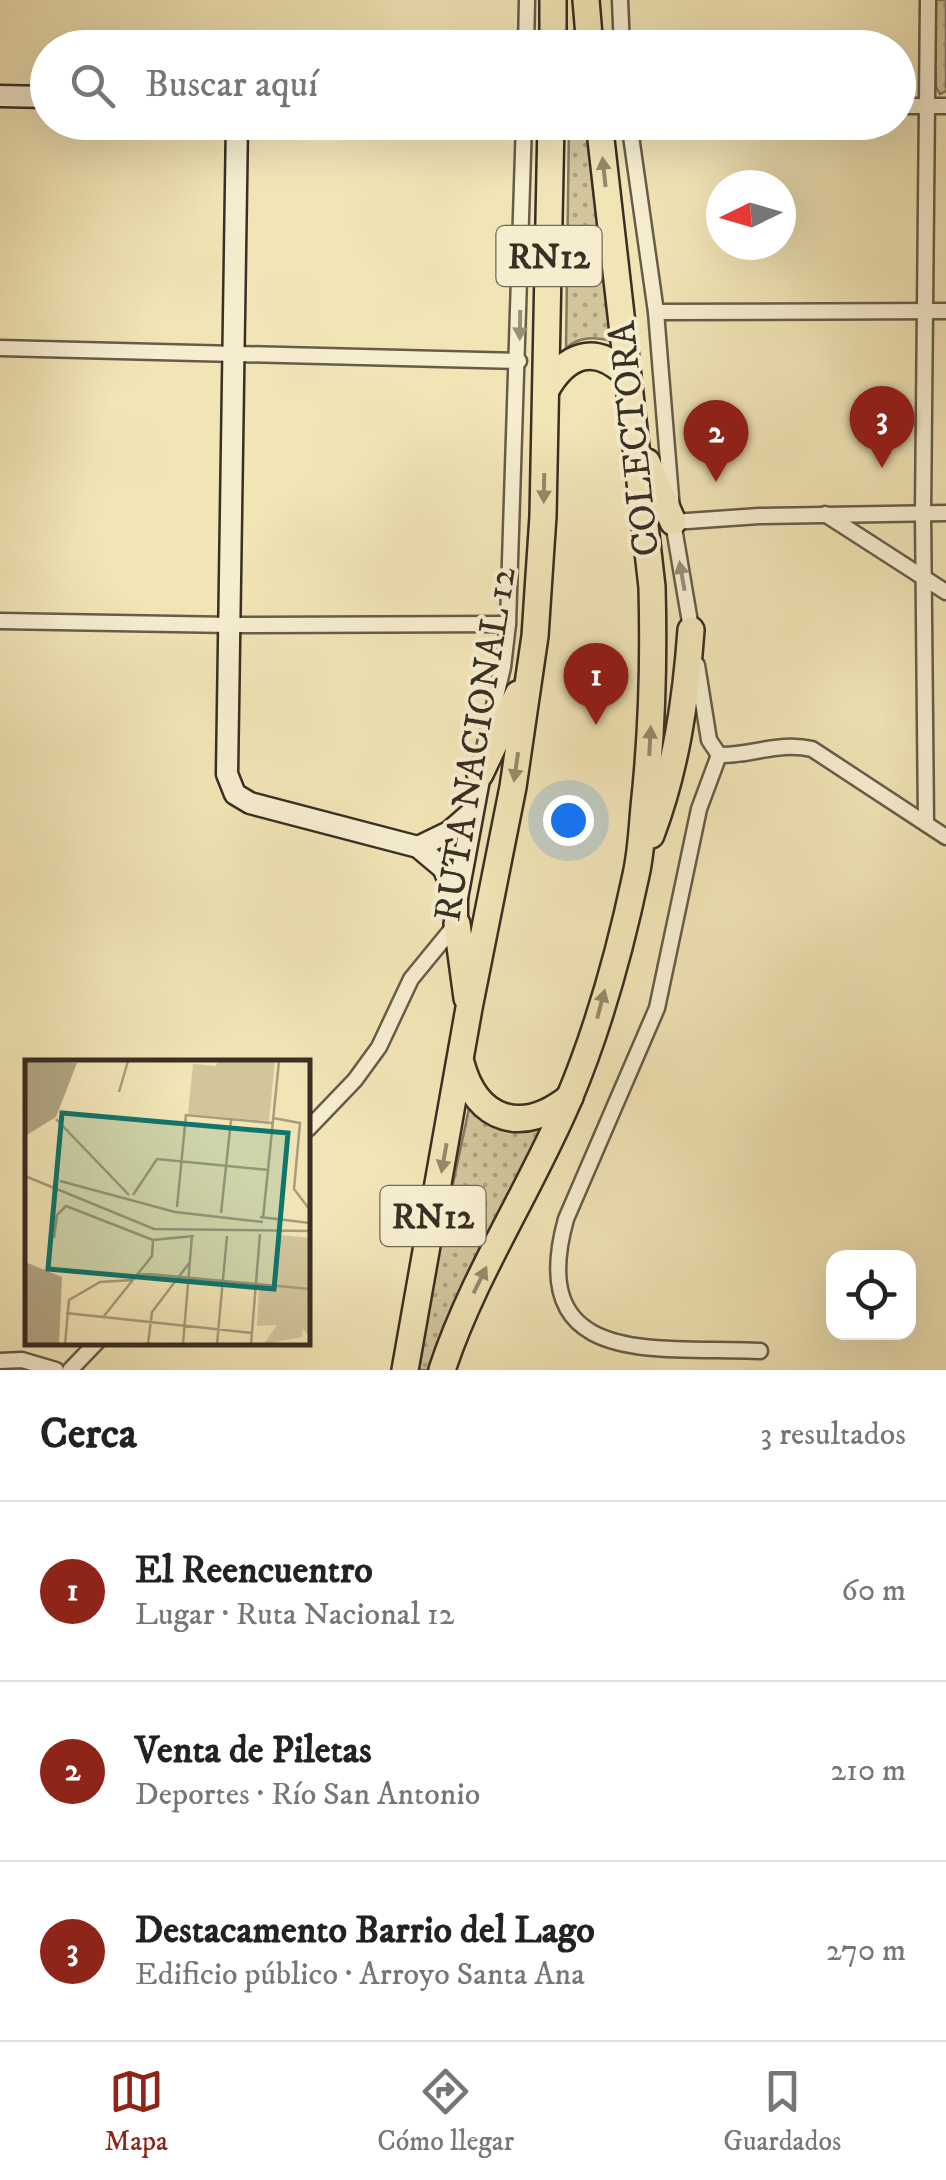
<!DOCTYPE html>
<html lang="es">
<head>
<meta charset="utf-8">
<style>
  body { margin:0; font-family:"IM FELL DW Pica",serif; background:#f6f6f6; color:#222 }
  .controls { position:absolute; right:30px; bottom:30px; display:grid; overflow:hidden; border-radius:20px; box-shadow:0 10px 40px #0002 }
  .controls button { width:90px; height:90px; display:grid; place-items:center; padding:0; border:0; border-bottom:2px solid #e0e0e0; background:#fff; color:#222; font:50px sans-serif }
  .compass { position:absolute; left:706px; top:170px; width:90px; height:90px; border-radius:50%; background:#fff; box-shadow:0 10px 40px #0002; rotate:265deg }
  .you { position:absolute; left:568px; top:820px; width:35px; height:35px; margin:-25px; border:8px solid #fff; border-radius:50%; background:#1a73e8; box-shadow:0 0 0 15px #1a73e833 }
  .badge { display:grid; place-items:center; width:65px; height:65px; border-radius:50%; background:#8f2418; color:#fff; font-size:32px; font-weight:700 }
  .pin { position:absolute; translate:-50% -82px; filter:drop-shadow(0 2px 5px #0008) }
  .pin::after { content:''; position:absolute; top:52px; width:35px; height:30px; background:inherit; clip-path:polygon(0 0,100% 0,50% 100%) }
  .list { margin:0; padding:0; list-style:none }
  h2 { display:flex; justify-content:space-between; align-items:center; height:130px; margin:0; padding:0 40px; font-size:42px }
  h2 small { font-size:32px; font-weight:400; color:#767676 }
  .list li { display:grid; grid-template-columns:65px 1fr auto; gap:30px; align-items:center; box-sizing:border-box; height:180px; padding:0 40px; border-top:2px solid #e0e0e0 }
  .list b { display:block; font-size:38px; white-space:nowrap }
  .list p { margin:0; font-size:32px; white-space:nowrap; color:#767676 }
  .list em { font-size:32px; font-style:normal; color:#767676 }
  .icon { flex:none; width:55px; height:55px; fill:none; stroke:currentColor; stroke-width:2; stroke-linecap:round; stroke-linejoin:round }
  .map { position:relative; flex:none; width:946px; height:1370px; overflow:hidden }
  .search { position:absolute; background:#fff; box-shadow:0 10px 40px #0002; left:30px; right:30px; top:30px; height:110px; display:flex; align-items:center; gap:25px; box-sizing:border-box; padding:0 35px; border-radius:55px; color:#767676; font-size:38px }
  .sheet { height:670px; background:#fff }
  nav { display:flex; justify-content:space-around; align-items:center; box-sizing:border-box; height:140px; border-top:2px solid #e0e0e0; background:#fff; font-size:28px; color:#767676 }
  nav a { display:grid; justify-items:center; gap:5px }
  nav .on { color:#8f2418 }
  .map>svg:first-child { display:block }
</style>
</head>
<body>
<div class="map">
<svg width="946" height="1370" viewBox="0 0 946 1370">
  <defs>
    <pattern id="grass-dots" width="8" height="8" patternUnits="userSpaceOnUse" patternTransform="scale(2.5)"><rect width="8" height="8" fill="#d2c59c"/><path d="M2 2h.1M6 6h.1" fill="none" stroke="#aba07f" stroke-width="1.8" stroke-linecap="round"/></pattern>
  </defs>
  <rect width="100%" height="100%" fill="#f1e4b5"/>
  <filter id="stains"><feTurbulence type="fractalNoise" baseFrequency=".002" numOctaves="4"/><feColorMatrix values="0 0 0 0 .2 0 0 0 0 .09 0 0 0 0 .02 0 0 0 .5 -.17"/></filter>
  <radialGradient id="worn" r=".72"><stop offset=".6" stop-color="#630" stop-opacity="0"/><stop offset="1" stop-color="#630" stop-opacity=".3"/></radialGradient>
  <!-- grass -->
  <g fill="url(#grass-dots)" stroke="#867a60" stroke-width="2.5">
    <polygon points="934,0 946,0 946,91 940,94 936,87"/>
    <path d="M569,123h23l20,218c-17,-4 -32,-5 -46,7z"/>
    <path d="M470,1104c23,25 47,34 80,21l-113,245h-18l20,-121z"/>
  </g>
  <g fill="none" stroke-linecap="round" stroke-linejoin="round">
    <defs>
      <g id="street">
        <polyline points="620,0 622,48"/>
        <polyline points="526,48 527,0"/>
        <polyline points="898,106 946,106"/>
        <polyline points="629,122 656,312 673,522 692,634"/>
        <polyline points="656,312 946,311"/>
        <polyline points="0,348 519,361"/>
        <polyline points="825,514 946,592"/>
        <polyline points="673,522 759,516 946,513"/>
        <polyline points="0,621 231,625 508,624"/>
        <path d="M697,665l12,75 10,15c32,1 60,-14 93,-6l134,88"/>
        <polyline points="485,744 503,667 508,624 524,122"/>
        <path d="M719,755l-20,54 -42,199 -91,211c-42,151 92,127 194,132"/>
        <polyline points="926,823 923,513 928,0"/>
        <polyline points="308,1129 355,1080 379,1047 411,979 456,924"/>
        <polyline points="0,1361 22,1360 56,1370"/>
        <polyline points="70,1370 97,1342"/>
      </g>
      <g id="secondary">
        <polyline points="0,96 48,97"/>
        <polyline points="237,122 227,774 235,794 250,803 418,847 443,868 457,898"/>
        <polyline points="418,847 449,832 472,812"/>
        <polyline points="457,924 457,898 480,774"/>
      </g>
      <g id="highway">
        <polyline points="586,0 590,48"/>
        <polyline points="553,48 553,0"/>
        <path d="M546,390c20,-35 48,-47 80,-16"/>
        <polyline points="647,462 673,522"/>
        <polyline points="480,774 518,694"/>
        <path d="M651,835c25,-66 35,-135 40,-205"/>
        <polyline points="457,924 467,998"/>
        <path d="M461,1063c16,59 62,72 109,34"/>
        <polyline points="405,1370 469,1008 513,787 535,636 543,516 551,122"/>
        <path d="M442,1370c31,-94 87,-178 126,-269 30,-71 52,-150 68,-226 5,-22 6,-45 8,-68 8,-73 10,-146 8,-220l-53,-465"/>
      </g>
    </defs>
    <!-- street casing -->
    <use href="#street" stroke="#675c48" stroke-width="19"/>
    <!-- secondary casing -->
    <use href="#secondary" stroke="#392f24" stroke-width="25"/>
    <!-- highway casing -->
    <use href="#highway" stroke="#392f24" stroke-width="30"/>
    <!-- street -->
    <use href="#street" stroke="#f6edcf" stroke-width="14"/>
    <!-- secondary -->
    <use href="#secondary" stroke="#f6edcf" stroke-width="20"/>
    <!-- highway -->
    <use href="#highway" stroke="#f1e4b5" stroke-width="25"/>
  </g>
  <!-- one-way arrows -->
  <defs><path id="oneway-solid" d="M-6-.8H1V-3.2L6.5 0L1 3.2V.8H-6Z" transform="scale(2.5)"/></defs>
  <g fill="#958a6c">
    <use href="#oneway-solid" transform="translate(604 172) rotate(-96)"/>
    <use href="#oneway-solid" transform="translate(544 488) rotate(91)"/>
    <use href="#oneway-solid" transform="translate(650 741) rotate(-87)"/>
    <use href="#oneway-solid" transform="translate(516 767) rotate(98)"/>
    <use href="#oneway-solid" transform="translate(601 1004) rotate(-75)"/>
    <use href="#oneway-solid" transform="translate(444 1158) rotate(100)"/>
    <use href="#oneway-solid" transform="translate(480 1280) rotate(-64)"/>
  </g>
  <g fill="#988e7a">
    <use href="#oneway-solid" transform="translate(520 325) rotate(91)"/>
    <use href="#oneway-solid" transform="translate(682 576) rotate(-100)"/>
  </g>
  <g text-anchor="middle" stroke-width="8" stroke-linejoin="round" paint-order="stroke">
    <!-- shield labels -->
    <g fill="#f6edcf" stroke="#726857" stroke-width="2.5">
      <rect x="496.5" y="226" width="105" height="60" rx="8"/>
      <rect x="380.5" y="1186" width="105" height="60" rx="8"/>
    </g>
    <g font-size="35" font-weight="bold" fill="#392f24">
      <text x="549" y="268">RN12</text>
      <text x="433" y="1228">RN12</text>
    </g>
    <!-- street labels -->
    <g font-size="38" fill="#392f24" stroke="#f6edcf">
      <text transform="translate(633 439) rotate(-96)" y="13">COLECTORA</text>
      <text transform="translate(474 744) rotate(-81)" y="13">RUTA NACIONAL 12</text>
    </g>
  </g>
  <!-- overview -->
  <g transform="translate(25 1060)">
    <rect width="285" height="285" fill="#f1e4b5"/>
    <path d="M255,175l30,3v99l-7,-8 -1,8 -38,7 13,-19 -20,1 2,-40h16z" fill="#d2c59c"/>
    <path d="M193,1h57l-6,60 -81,-7 5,-50 23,2z" fill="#d2c59c"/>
    <path d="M0,1l52,2 -21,54 -31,19zM0,202l37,15 -3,67h-34z" fill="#b2a684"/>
    <path fill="none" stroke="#a79c7b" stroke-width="2.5" d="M94,32l9,-31M248,58l27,5 -6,66 16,21M31,59l73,76M0,116l129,53 156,2M35,121l115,31 88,10M108,135l24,-36 111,11 11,-109M152,147l9,-92 86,8M196,153l10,-93M235,157l50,6M238,158l5,-48M29,178l3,-23 9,-9 87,34M113,213l172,16M41,253l186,20M79,256l48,-60 1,-16 41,-4M40,284l4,-44 31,-18 33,-2M123,284l4,-32 38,-50M158,284l9,-108M192,284l10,-108M226,284l9,-110"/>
    <path fill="#0f766e" fill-opacity="0.15" stroke="#0f766e" stroke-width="5" d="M37,53l226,20 -14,156 -226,-20z"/>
    <rect width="285" height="285" fill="none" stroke="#392f24" stroke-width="5"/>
  </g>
  <rect width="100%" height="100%" filter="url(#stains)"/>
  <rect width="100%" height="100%" fill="url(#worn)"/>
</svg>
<div class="controls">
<button><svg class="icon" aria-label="locate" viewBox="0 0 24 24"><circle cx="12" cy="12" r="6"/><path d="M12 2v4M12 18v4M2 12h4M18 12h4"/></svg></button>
</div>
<svg class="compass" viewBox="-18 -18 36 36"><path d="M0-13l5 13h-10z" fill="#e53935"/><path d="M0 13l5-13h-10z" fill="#767676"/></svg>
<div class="you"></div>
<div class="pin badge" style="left:596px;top:725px">1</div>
<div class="pin badge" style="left:716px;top:482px">2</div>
<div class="pin badge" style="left:882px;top:468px">3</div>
<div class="search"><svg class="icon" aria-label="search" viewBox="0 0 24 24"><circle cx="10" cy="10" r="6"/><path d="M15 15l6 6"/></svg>Buscar aquí</div>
</div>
<section class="sheet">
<h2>Cerca<small>3 resultados</small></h2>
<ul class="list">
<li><span class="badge">1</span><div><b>El Reencuentro</b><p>Lugar · Ruta Nacional 12</p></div><em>60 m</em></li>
<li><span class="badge">2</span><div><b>Venta de Piletas</b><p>Deportes · Río San Antonio</p></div><em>210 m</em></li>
<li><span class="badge">3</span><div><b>Destacamento Barrio del Lago</b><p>Edificio público · Arroyo Santa Ana</p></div><em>270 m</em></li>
</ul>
</section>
<nav>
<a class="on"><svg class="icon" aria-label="map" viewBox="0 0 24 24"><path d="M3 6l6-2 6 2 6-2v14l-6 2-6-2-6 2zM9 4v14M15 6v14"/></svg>Mapa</a>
<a><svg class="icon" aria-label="directions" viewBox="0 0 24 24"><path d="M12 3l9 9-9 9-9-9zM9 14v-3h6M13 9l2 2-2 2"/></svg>Cómo llegar</a>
<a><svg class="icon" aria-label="saved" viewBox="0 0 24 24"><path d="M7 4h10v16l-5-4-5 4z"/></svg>Guardados</a>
</nav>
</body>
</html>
